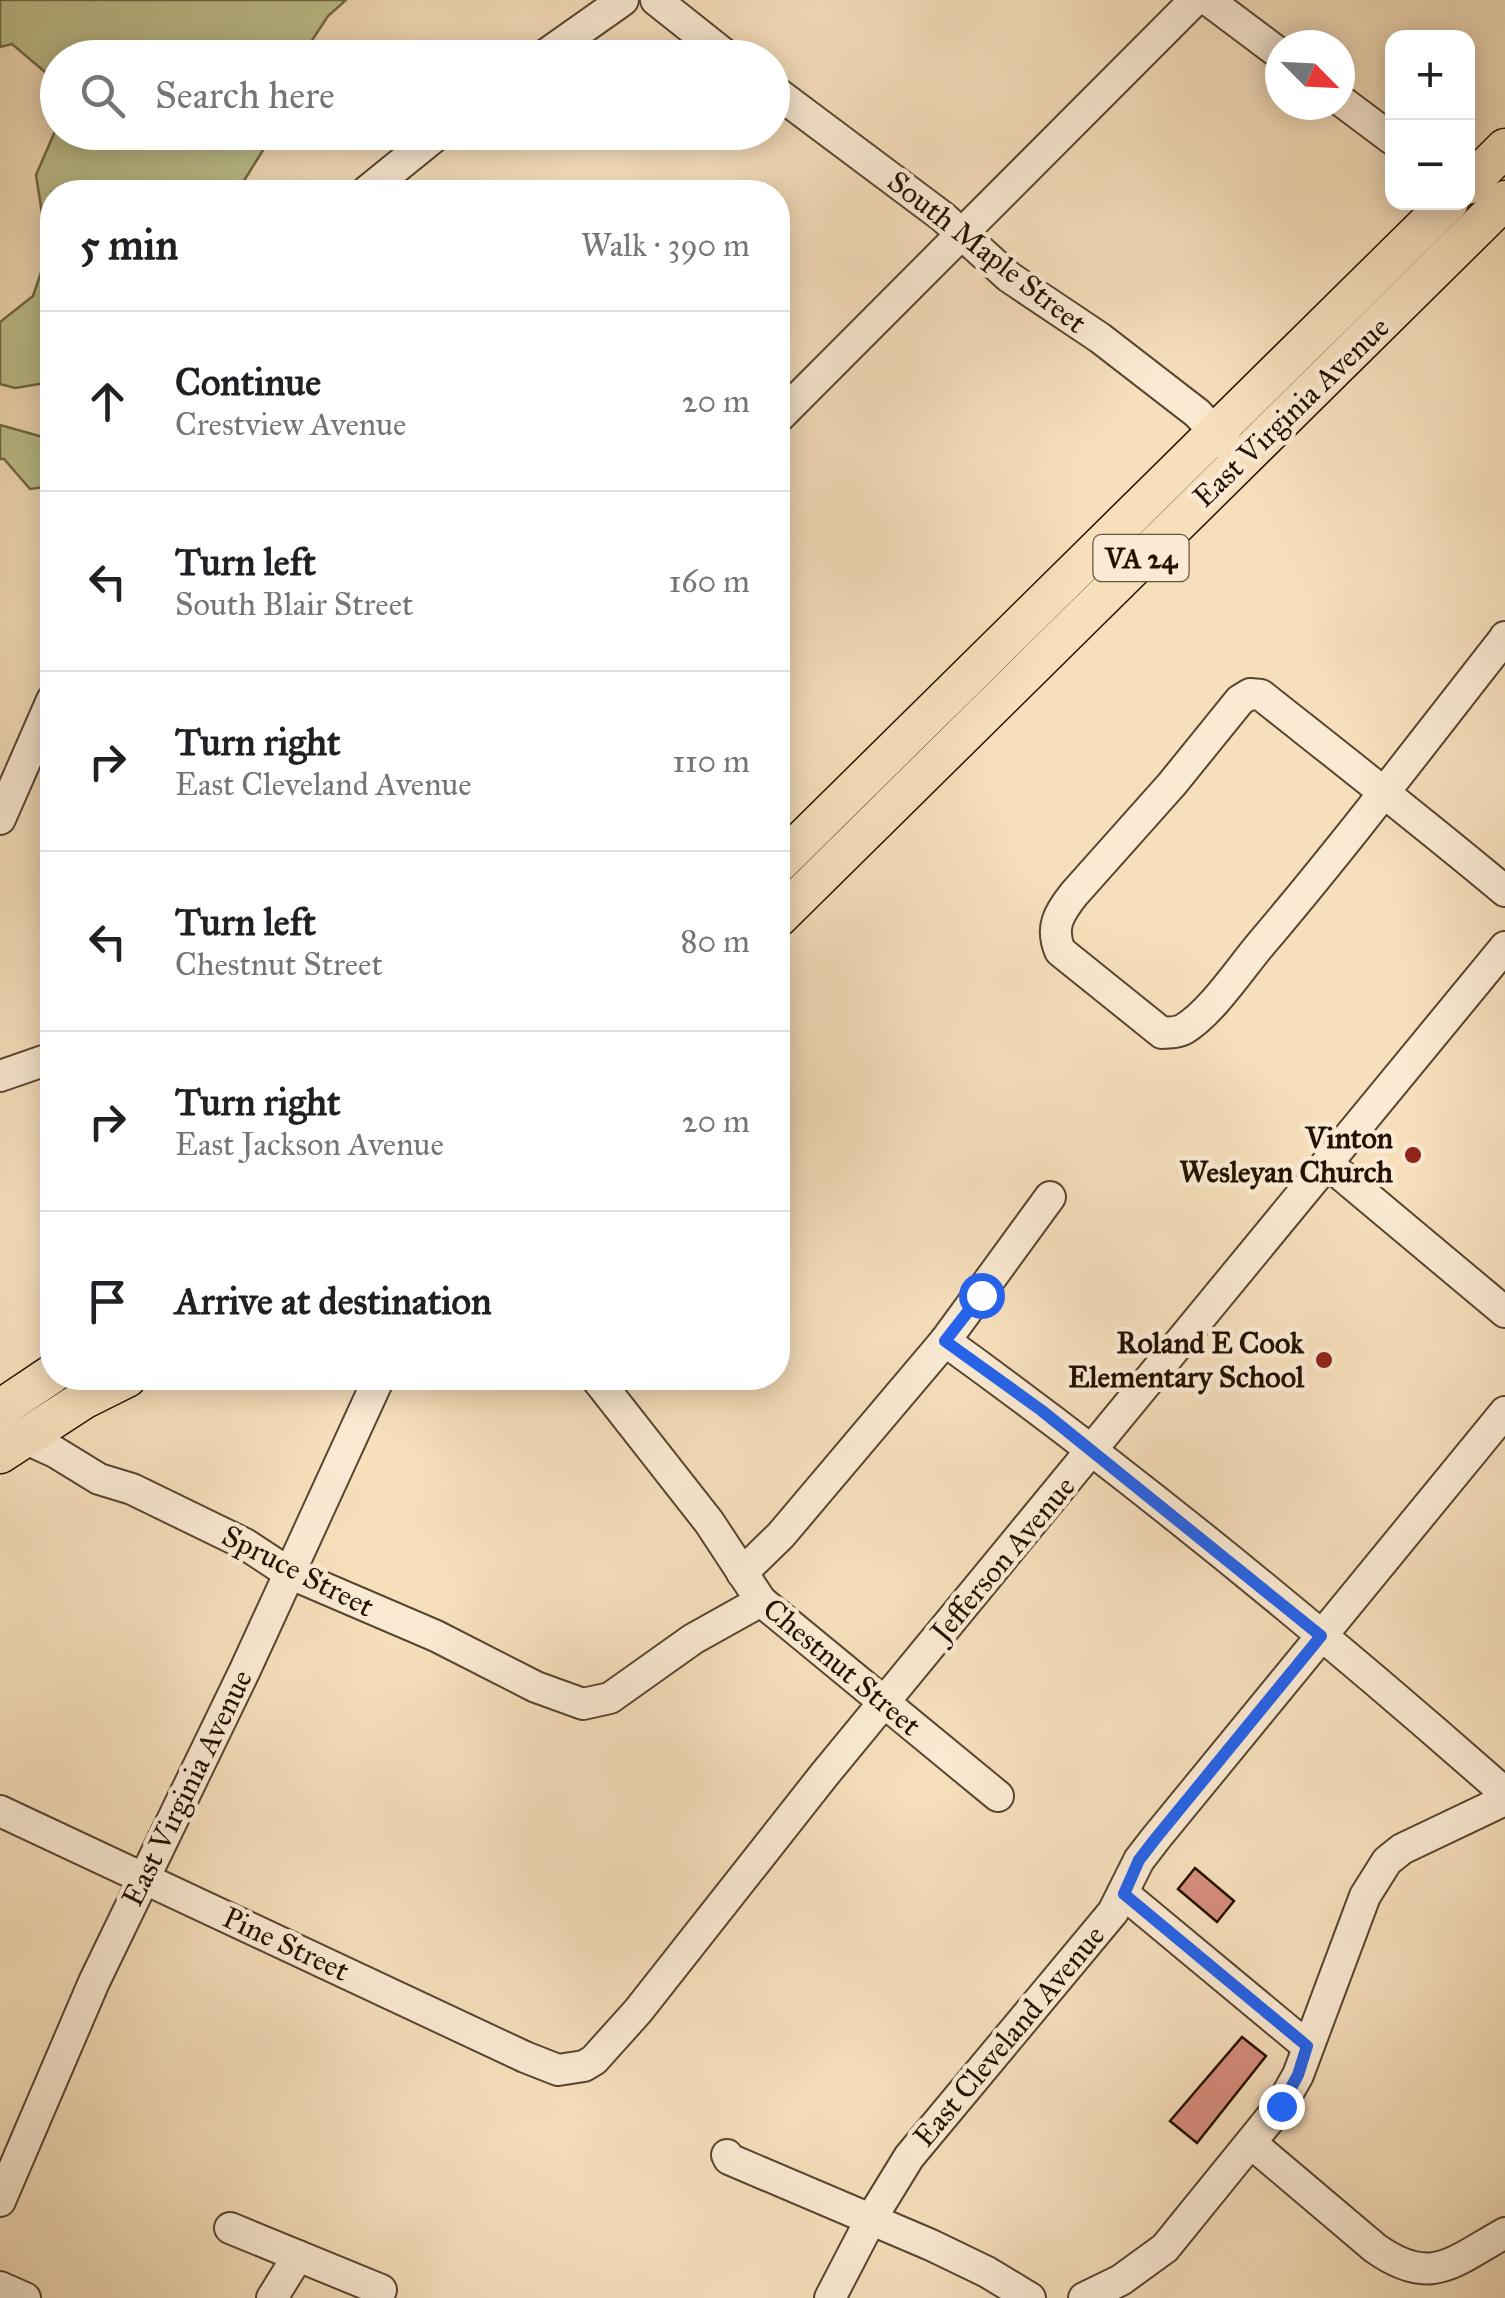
<!DOCTYPE html>
<html lang="en">
<head>
<meta charset="utf-8">
<style>
  body { margin:0; font-family:"IM FELL Great Primer",serif; background:#f6f6f6; color:#202124 }
  .controls { position:absolute; right:30px; top:30px; display:grid; overflow:hidden; border-radius:20px; box-shadow:0 5px 25px #0003 }
  .controls button { width:90px; height:90px; display:grid; place-items:center; padding:0; border:0; border-bottom:2px solid #e0e0e0; background:#fff; color:#202124; font:50px sans-serif }
  .compass { position:absolute; left:1265px; top:30px; width:90px; height:90px; border-radius:50%; background:#fff; box-shadow:0 5px 25px #0003; rotate:114deg }
  .stop { position:absolute; width:30px; height:30px; margin:-22px; border:8px solid #2563eb; border-radius:50%; background:#fff }
  .stop.end { background:#2563eb; border-color:#fff; box-shadow:0 2px 10px #0008 }
  .list { margin:0; padding:0; list-style:none }
  h2 { display:flex; justify-content:space-between; align-items:center; height:130px; margin:0; padding:0 40px; font-size:42px }
  h2 small { font-size:32px; font-weight:400; color:#757577 }
  .list li { display:grid; grid-template-columns:65px 1fr auto; gap:30px; align-items:center; box-sizing:border-box; height:180px; padding:0 40px; border-top:2px solid #e0e0e0 }
  .list b { display:block; font-size:38px; white-space:nowrap }
  .list p { margin:0; font-size:32px; white-space:nowrap; color:#757577 }
  .list em { font-size:32px; font-style:normal; color:#757577 }
  .icon { flex:none; width:55px; height:55px; fill:none; stroke:currentColor; stroke-width:2; stroke-linecap:round; stroke-linejoin:round }
  .map { position:relative; flex:none; width:1505px; height:2298px; overflow:hidden }
  .search { position:absolute; background:#fff; box-shadow:0 5px 25px #0003; left:40px; top:40px; width:750px; height:110px; display:flex; align-items:center; gap:25px; box-sizing:border-box; padding:0 35px; border-radius:55px; color:#757577; font-size:38px }
  .panel { position:absolute; background:#fff; box-shadow:0 5px 25px #0003; left:40px; top:180px; width:750px; height:1210px; border-radius:40px }
  .map>svg:first-child { display:block }
</style>
</head>
<body>
<div class="map">
<svg width="1505" height="2298" viewBox="0 0 1505 2298">
  <rect width="100%" height="100%" fill="#f7dfbc"/>
  <filter id="stains"><feTurbulence type="fractalNoise" baseFrequency=".002" numOctaves="4"/><feColorMatrix values="0 0 0 0 .2 0 0 0 0 .09 0 0 0 0 .02 0 0 0 .5 -.17"/></filter>
  <radialGradient id="worn" r=".72"><stop offset=".6" stop-color="#630" stop-opacity="0"/><stop offset="1" stop-color="#630" stop-opacity=".3"/></radialGradient>
  <!-- green -->
  <g fill="#bfc18e" stroke="#716a48" stroke-width="2.5">
    <polygon points="0,0 346,0 328,16 301,57 58,58 58,132 270,133 265,147 237,192 52,192 52,382 15,388 0,384 0,322 33,296 48,252 36,175 56,129 45,72 12,44 0,47"/>
    <polygon points="0,425 50,439 52,486 30,489 4,459 0,459"/>
  </g>
  <!-- building -->
  <g fill="#d78d7e" stroke="#231202" stroke-width="2.5">
    <polygon points="1195,1868 1234,1901 1217,1922 1178,1889"/>
    <polygon points="1242,2037 1266,2056 1197,2143 1170,2121"/>
  </g>
  <g fill="none" stroke-linecap="round" stroke-linejoin="round">
    <defs>
      <g id="minor">
        <polyline points="656,0 729,58"/>
        <polyline points="1208,0 1280,54"/>
        <polyline points="541,58 623,0"/>
        <polyline points="772,89 943,217 1009,277 1100,338 1197,413 1229,447"/>
        <polyline points="1340,100 1392,139"/>
        <polyline points="366,192 440,132"/>
        <polyline points="778,418 1195,0"/>
        <path d="M1505,637l-1,2c-80,102 -159,206 -243,305 -21,25 -50,69 -77,85 -7,4 -15,3 -22,4l-102,-82c-10,-24 -1,-38 14,-57l98,-110 68,-84 10,-6 11,1c82,65 164,129 244,196"/>
        <polyline points="0,819 52,700"/>
        <polyline points="0,1076 52,1058"/>
        <polyline points="1327,1163 1505,1312"/>
        <path d="M945,1341c194,140 381,294 560,452"/>
        <polyline points="596,1378 709,1522 761,1601 998,1796"/>
        <polyline points="7,1430 55,1452 99,1479 132,1489 245,1544 289,1573 436,1636 536,1687 583,1704 610,1698 693,1639 761,1601"/>
        <polyline points="742,1573 781,1535 945,1341 1050,1197"/>
        <polyline points="0,1811 525,2057 558,2070 584,2066 594,2060 638,2011 824,1775 1505,947"/>
        <polyline points="1124,1894 1307,2046"/>
        <path d="M1251,2143l124,105c56,40 78,14 130,-15"/>
        <polyline points="727,2155 729,2159 931,2245 987,2272 1030,2298"/>
        <polyline points="0,2201 94,1982 245,1670 379,1378"/>
        <polyline points="230,2228 381,2290"/>
        <polyline points="0,2287 25,2298"/>
        <polyline points="272,2298 298,2256"/>
        <polyline points="830,2298 871,2219 909,2157 1113,1912 1139,1860 1156,1838 1505,1412"/>
        <polyline points="1084,2298 1121,2280 1165,2248 1281,2105 1298,2075 1365,1896 1387,1861 1402,1849 1505,1800"/>
      </g>
      <g id="major">
        <polyline points="1468,185 1505,148"/>
        <polyline points="778,864 1449,202"/>
        <polyline points="778,918 1505,200"/>
        <polyline points="0,1409 52,1374"/>
        <polyline points="0,1454 83,1400 127,1378"/>
      </g>
    </defs>
    <!-- minor casing -->
    <use href="#minor" stroke="#584530" stroke-width="34"/>
    <!-- major casing -->
    <use href="#major" stroke="#231202" stroke-width="41"/>
    <!-- minor -->
    <use href="#minor" stroke="#faead3" stroke-width="30"/>
    <!-- major -->
    <use href="#major" stroke="#f7dfbc" stroke-width="38"/>
  </g>
  <g fill="none" stroke-linecap="round" stroke-linejoin="round">
    <!-- route -->
    <polyline stroke="#2563eb" stroke-width="12" points="981,1295 945,1341 1041,1410 1321,1636 1156,1838 1139,1860 1124,1894 1307,2046 1298,2075 1281,2106"/>
  </g>
  <!-- markers -->
  <g fill="#8f2418" stroke="#faead3" stroke-width="4">
    <circle cx="1413" cy="1155" r="10"/>
    <circle cx="1324" cy="1360" r="10"/>
  </g>
  <g text-anchor="middle" stroke-width="9" stroke-linejoin="round" paint-order="stroke">
    <!-- shield labels -->
    <rect fill="#faead3" stroke="#645341" stroke-width="2.5" x="1093.5" y="535" width="95" height="46" rx="8"/>
    <g font-size="28" font-weight="bold" fill="#231202">
      <text x="1141" y="568">VA 24</text>
    </g>
    <!-- street labels -->
    <g font-size="30" fill="#231202" stroke="#faead3">
      <text transform="translate(987 252) rotate(38)" y="10">South Maple Street</text>
      <text transform="translate(1291 412) rotate(-44)" y="10">East Virginia Avenue</text>
      <text transform="translate(1003 1559) rotate(-50)" y="10">Jefferson Avenue</text>
      <text transform="translate(298 1571) rotate(27)" y="10">Spruce Street</text>
      <text transform="translate(842 1667) rotate(40)" y="10">Chestnut Street</text>
      <text transform="translate(187 1788) rotate(-64)" y="10">East Virginia Avenue</text>
      <text transform="translate(286 1944) rotate(25)" y="10">Pine Street</text>
      <text transform="translate(1009 2036) rotate(-50)" y="10">East Cleveland Avenue</text>
    </g>
    <!-- poi labels -->
    <g font-size="30" font-weight="bold" fill="#231202" stroke="#faead3" text-anchor="end">
      <text x="1393" y="1148">Vinton<tspan x="1393" dy="34">Wesleyan Church</tspan></text>
      <text x="1304" y="1353">Roland E Cook<tspan x="1304" dy="34">Elementary School</tspan></text>
    </g>
  </g>
  <rect width="100%" height="100%" filter="url(#stains)"/>
  <rect width="100%" height="100%" fill="url(#worn)"/>
</svg>
<div class="controls">
<button>+</button>
<button>−</button>
</div>
<svg class="compass" viewBox="-18 -18 36 36"><path d="M0-13l5 13h-10z" fill="#e53935"/><path d="M0 13l5-13h-10z" fill="#757577"/></svg>
<div class="stop" style="left:981px;top:1295px"></div>
<div class="stop end" style="left:1281px;top:2106px"></div>
<div class="search"><svg class="icon" aria-label="search" viewBox="0 0 24 24"><circle cx="10" cy="10" r="6"/><path d="M15 15l6 6"/></svg>Search here</div>
<section class="panel">
<h2>5 min<small>Walk · 390 m</small></h2>
<ul class="list">
<li><svg class="icon" aria-label="ahead" viewBox="0 0 24 24"><path d="M12 20V5M6 11l6-6 6 6"/></svg><div><b>Continue</b><p>Crestview Avenue</p></div><em>20 m</em></li>
<li><svg class="icon" aria-label="left" viewBox="0 0 24 24"><path d="M17 20v-9H6M10 6l-5 5 5 5"/></svg><div><b>Turn left</b><p>South Blair Street</p></div><em>160 m</em></li>
<li><svg class="icon" aria-label="right" viewBox="0 0 24 24"><path d="M7 20v-9h11M14 6l5 5-5 5"/></svg><div><b>Turn right</b><p>East Cleveland Avenue</p></div><em>110 m</em></li>
<li><svg class="icon" aria-label="left" viewBox="0 0 24 24"><path d="M17 20v-9H6M10 6l-5 5 5 5"/></svg><div><b>Turn left</b><p>Chestnut Street</p></div><em>80 m</em></li>
<li><svg class="icon" aria-label="right" viewBox="0 0 24 24"><path d="M7 20v-9h11M14 6l5 5-5 5"/></svg><div><b>Turn right</b><p>East Jackson Avenue</p></div><em>20 m</em></li>
<li><svg class="icon" aria-label="arrive" viewBox="0 0 24 24"><path d="M6 21V4h12l-3 4 3 4H6"/></svg><div><b>Arrive at destination</b></div></li>
</ul>
</section>
</div>
</body>
</html>
